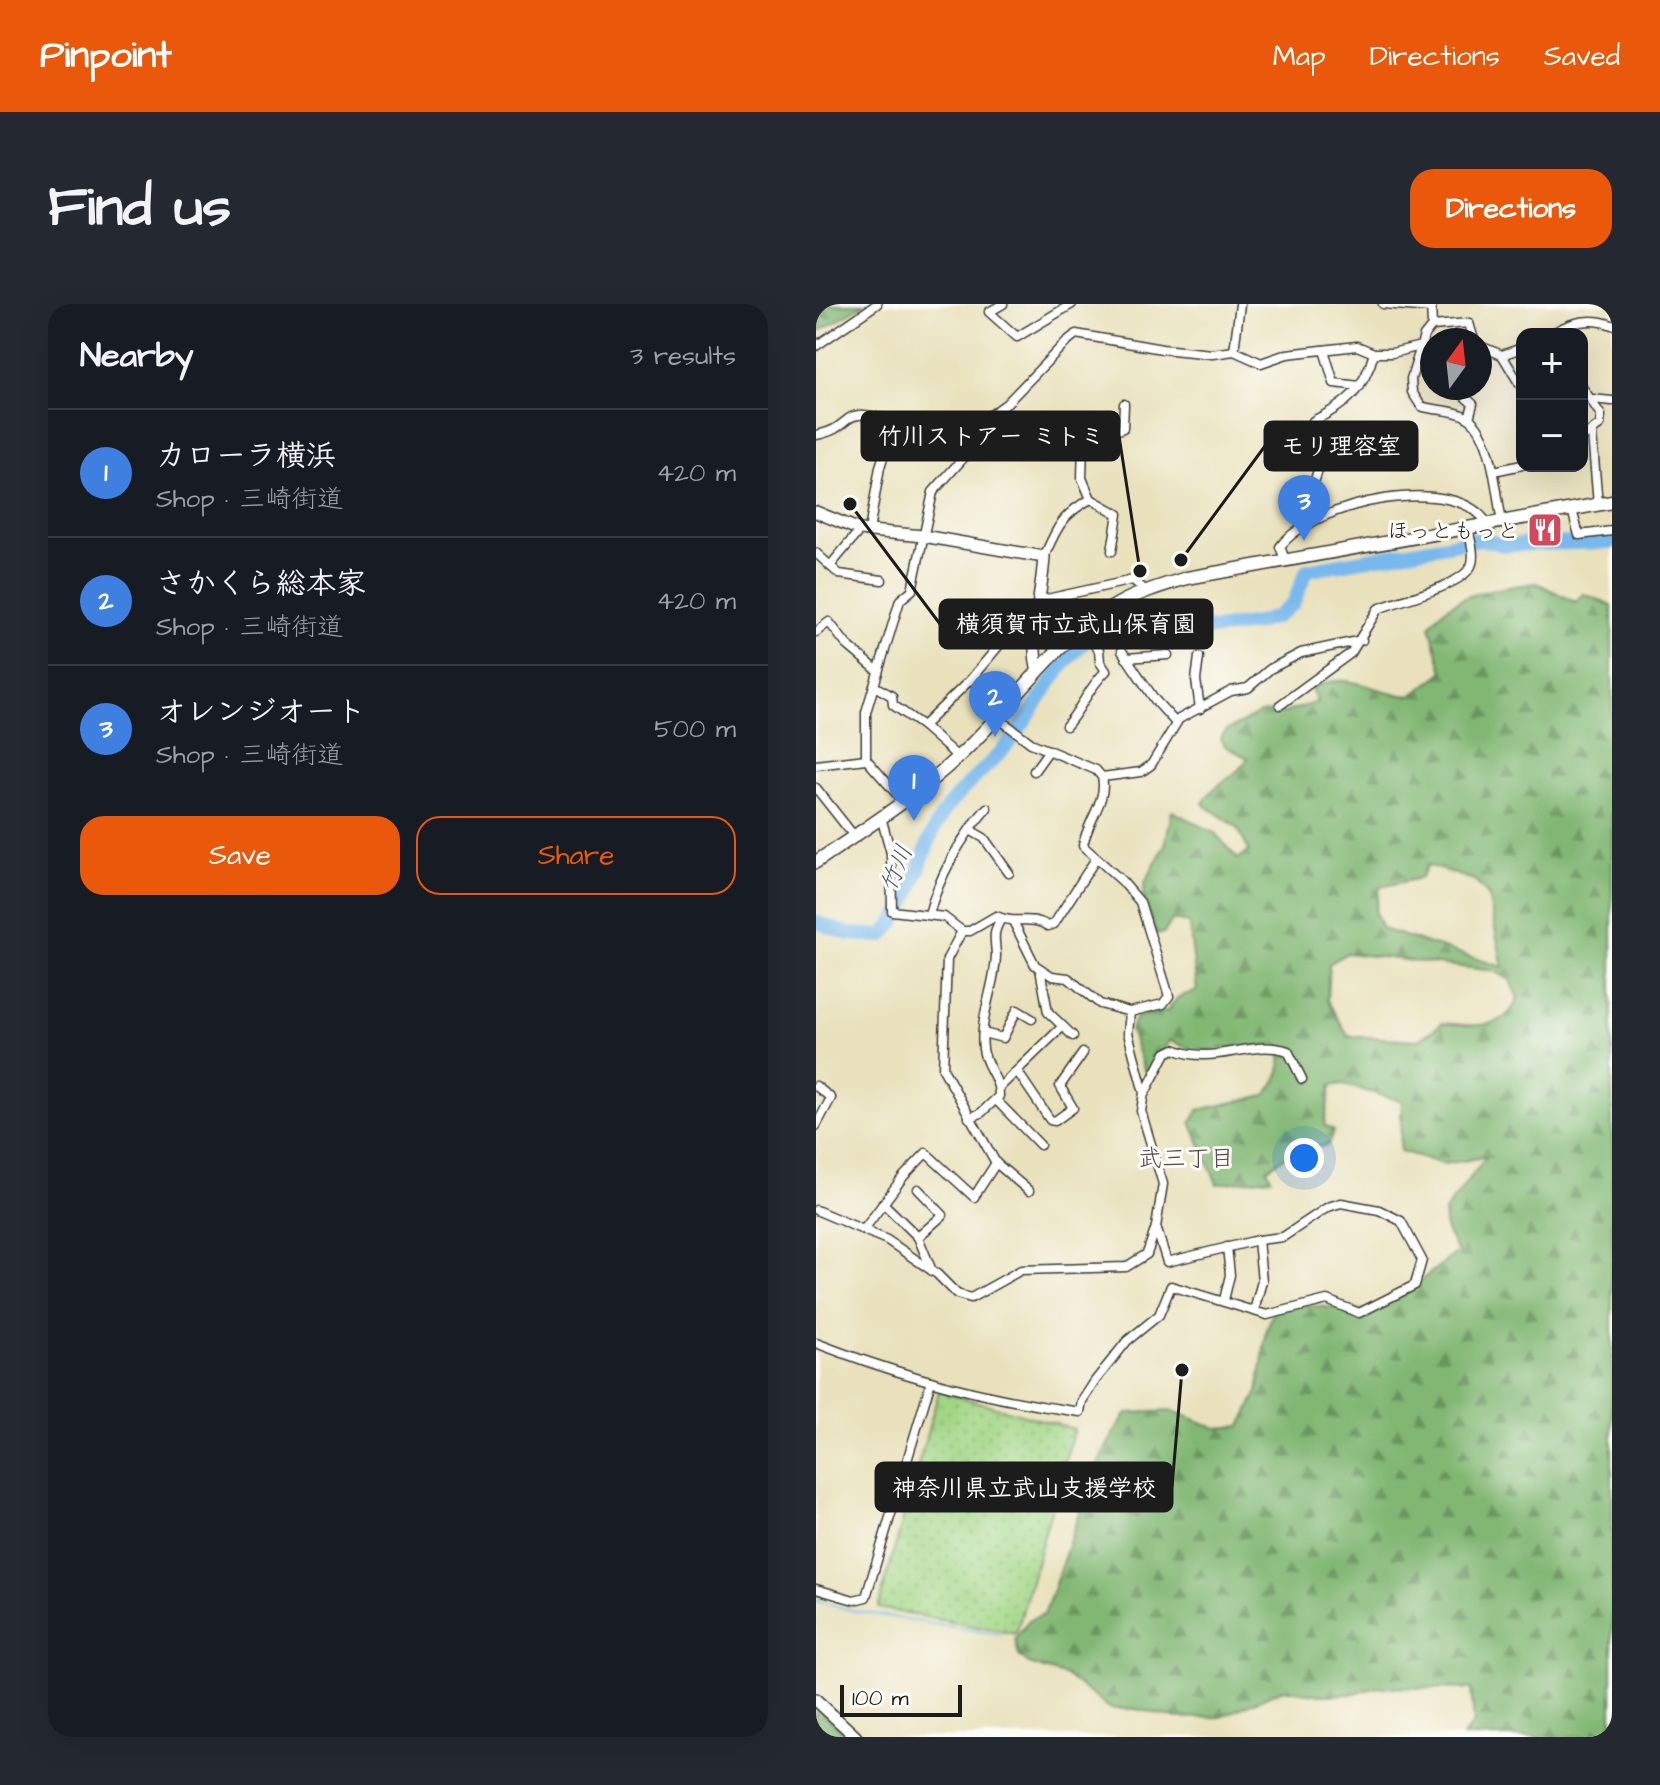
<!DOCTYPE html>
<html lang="en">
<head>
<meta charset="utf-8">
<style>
  body { margin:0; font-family:"Architects Daughter","Klee One",sans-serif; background:#242831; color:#f1f3f6 }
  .controls { position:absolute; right:24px; top:24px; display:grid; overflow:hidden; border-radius:16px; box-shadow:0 8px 32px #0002 }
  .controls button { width:72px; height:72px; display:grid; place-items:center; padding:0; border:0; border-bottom:2px solid #363941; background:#171b24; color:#f1f3f6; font:40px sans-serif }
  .compass { position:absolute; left:604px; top:24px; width:72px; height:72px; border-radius:50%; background:#171b24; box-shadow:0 8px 32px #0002; rotate:15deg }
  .scale { position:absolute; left:24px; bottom:20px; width:122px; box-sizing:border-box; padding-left:8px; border:4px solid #1c1c1c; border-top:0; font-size:22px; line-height:28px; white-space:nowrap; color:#1c1c1c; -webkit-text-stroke:6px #fdfcf7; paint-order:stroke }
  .you { position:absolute; left:488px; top:854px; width:28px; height:28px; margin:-20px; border:6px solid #fff; border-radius:50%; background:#1a73e8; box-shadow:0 0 0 12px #1a73e833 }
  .badge { display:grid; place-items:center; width:52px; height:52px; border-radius:50%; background:#ea580c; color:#fff; font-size:26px; font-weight:700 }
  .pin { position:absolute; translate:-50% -66px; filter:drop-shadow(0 2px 4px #0008) }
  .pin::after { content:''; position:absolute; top:42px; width:28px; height:24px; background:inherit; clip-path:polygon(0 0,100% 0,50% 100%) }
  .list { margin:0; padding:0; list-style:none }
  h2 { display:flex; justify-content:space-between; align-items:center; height:104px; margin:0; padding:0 32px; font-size:34px }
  h2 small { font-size:26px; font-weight:400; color:#9ea1a6 }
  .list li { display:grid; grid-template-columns:52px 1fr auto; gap:24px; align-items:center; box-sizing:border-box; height:128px; padding:0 32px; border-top:2px solid #363941 }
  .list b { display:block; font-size:30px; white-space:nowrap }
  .list p { margin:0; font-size:26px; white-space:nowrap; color:#9ea1a6 }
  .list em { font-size:26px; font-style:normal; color:#9ea1a6 }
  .actions { display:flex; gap:16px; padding:24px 32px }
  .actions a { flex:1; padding:18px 0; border:2px solid #ea580c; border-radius:24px; text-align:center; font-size:28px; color:#ea580c }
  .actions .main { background:#ea580c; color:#fff }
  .map { position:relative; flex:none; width:796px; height:1433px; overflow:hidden; border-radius:24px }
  header { display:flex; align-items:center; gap:48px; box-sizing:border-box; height:112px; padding:0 40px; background:#ea580c; color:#fff }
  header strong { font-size:38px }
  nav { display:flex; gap:44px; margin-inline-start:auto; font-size:28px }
  .intro { display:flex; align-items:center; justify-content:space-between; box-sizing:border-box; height:192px; padding:0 48px }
  h1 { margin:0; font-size:56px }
  .button { padding:20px 36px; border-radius:24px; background:#ea580c; color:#fff; font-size:28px; font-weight:700 }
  main { display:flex; gap:48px; padding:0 48px }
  aside { flex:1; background:#171b24; border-radius:24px; box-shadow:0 8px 32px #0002 }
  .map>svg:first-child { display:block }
</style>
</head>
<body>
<header>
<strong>Pinpoint</strong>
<nav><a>Map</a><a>Directions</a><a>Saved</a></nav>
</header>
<div class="intro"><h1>Find us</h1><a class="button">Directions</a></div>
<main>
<aside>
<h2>Nearby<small>3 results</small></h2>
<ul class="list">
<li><span class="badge" style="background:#3f7fe0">1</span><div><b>カローラ横浜</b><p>Shop · 三崎街道</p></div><em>420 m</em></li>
<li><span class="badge" style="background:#3f7fe0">2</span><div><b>さかくら総本家</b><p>Shop · 三崎街道</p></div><em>420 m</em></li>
<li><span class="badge" style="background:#3f7fe0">3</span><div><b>オレンジオート</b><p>Shop · 三崎街道</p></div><em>500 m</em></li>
</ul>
<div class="actions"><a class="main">Save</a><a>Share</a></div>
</aside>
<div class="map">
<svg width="796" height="1433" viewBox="0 0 796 1433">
  <defs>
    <pattern id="forest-firs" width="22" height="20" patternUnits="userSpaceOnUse" patternTransform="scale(2)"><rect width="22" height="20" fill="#81b773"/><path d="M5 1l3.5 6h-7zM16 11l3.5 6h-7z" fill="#69945e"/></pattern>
    <pattern id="park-dots" width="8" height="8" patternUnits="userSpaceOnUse" patternTransform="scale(2)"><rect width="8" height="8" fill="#a2d686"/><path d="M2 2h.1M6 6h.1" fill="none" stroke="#8bb773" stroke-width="1.8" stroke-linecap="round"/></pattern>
  </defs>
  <rect width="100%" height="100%" fill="#fdfcf7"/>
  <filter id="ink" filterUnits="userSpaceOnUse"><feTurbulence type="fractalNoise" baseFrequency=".0125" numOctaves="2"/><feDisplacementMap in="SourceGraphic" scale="16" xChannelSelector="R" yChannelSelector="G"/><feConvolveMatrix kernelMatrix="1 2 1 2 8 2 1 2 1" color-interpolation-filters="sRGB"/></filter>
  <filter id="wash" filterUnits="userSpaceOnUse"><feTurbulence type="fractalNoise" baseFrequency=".006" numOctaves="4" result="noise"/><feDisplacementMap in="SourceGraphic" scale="32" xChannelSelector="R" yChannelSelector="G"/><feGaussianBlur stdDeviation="1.8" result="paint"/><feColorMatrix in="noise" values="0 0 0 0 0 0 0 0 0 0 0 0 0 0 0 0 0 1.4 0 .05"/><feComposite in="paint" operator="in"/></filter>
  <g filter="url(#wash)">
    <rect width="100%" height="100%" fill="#e9e1bc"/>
    <!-- forest -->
    <g fill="url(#forest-firs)" stroke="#4e6a48" stroke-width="2" fill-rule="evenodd">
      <polygon points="0,0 49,0 0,29"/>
      <path d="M721,279l38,19 9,-8 28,11v1132h-150l12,-14 -3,-34 -92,-2 -29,7 -29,1 -38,-6 -62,28 -45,1 -40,-9h-25l-45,-33 -37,-12 -10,-8 -4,-16 14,-20 15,-6c27,-68 41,-141 83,-201l46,-2 43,17 25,-2 17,-34 9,-63 7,-19 31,-5 62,6 36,-17 55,-42 -12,-21 -2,-19 42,-55 -43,7 -43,-13 2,-50 -61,-17 -10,2 -7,39 10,6 -6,14 -36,7 -25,17 4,9 -54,6 -26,-62 8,-12 67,-15c13,-17 21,-32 11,-51l-83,7 -24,-11 -24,35 -16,-45 6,-13 31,-6 11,-14 19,-6 -8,-68 -17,-3 -8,13 -8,1 -13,-39 2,-12 20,-38 7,-34 43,22 23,26 11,-8 -12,-24 -34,-23c10,-22 34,-26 45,-46l-23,-12 -5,-7 6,-8 36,-19 22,1 33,-11 -6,-13c38,-21 63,5 100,7l32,-24 -13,-46c21,-35 71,-38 107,-43zM611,561l47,15 14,15 15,72 -121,-38 -7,-17 5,-25 41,-9zM531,649l147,18 16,9 8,18c-14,35 -45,27 -76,25l-23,17 -71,-4 -21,-36 2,-36z"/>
      <polygon points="0,1404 26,1426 25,1433 0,1433"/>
    </g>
    <!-- park -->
    <polygon fill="url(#park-dots)" stroke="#5f7951" stroke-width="2" points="123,1087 258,1125 200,1330 62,1304"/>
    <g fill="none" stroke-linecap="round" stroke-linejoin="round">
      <!-- stream -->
      <polyline stroke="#78b8ec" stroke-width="2" points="0,1297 39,1307 185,1331"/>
      <!-- river -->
      <path stroke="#78b8ec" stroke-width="14" d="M0,618l33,12 33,2c36,-35 35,-83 62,-124 17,-25 43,-43 63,-67 33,-38 55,-97 102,-119l18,8 58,-7 33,2 39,-6 19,-6 17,-13 14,-34 173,-31 24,6 108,-3"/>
    </g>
  </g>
  <g filter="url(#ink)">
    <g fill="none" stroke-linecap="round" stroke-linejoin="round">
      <defs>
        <g id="street">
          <polyline points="187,0 173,8 201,33 256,0"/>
          <polyline points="567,0 615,4"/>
          <path d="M615,0l1,22 -8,10 -13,43 1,13 9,14c14,5 31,3 44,10 28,13 31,78 37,106"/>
          <polyline points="616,22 653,19 658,36"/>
          <path d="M735,30c19,-12 40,-17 61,-9"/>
          <polyline points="0,42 61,0"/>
          <polyline points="664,42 686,51 706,44"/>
          <polyline points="604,44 616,62"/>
          <polyline points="508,46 518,79 544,82"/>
          <polyline points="418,47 424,0"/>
          <polyline points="686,51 706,84"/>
          <polyline points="766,83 785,111 784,121 766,134"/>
          <polyline points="639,84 657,100 653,114"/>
          <polyline points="776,95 796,97"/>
          <polyline points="776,130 782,201"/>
          <path d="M0,131c43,-8 19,-32 78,-13l-14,45 -11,64"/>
          <polyline points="678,167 706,161"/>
          <polyline points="275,195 266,174 267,141 307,124 308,100"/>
          <polyline points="756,206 763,231 796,227"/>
          <path d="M495,219c-11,-42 23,-46 -1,-90l3,-12c33,-16 51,-31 61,-68"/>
          <polyline points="0,249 23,270 66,276"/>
          <path d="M228,253c12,-28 19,-44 47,-58l27,15 -6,37"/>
          <path d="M469,255l-5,-12c31,-44 178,-77 208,-22"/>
          <polyline points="14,262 44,226"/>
          <polyline points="226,296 317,276 330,287"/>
          <polyline points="0,328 13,318 30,340 62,367"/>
          <polyline points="306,347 339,396 359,418"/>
          <polyline points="383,353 380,376 384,405"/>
          <polyline points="310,354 352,351"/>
          <polyline points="60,383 76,392 77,401 107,422 154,376 191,332 218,336"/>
          <path d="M464,401l71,-52 27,-44c21,-9 83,-22 93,-43 5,-11 -1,-26 -3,-38"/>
          <path d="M182,414l33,25 65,27 6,7c6,23 -16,46 -19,69l39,35 18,21 29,94 -6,8 -33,8 -30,-8 -32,-26 -16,-2 -17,-11 -21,-42"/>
          <polyline points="107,422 142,453"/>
          <path d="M250,422c16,-18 22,-38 40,-55l-6,-9 -1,-12 -18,-21"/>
          <polyline points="0,461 50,455"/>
          <polyline points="218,467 233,446"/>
          <polyline points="286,473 325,468 335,461 363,415 415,387 432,384 454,365 485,349 546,336"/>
          <polyline points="0,484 38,532"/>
          <polyline points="87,497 50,455 50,408 84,296 96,286 117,188 150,151 158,123 190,100 250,38 260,30 346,45 396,50 418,47 445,59 471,50 541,42 558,49 576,49 605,42"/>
          <polyline points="65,513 75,549 76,607 128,613 146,627 131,655 127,765 180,859 213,887"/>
          <polyline points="154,526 168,534 193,569"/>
          <path d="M113,610c10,-37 32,-77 58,-106"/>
          <path d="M146,627h8l26,-15c22,10 33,-2 52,10l6,-2 41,-64"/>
          <polyline points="224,665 232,708 257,732"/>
          <polyline points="167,729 187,734 201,706 216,715"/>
          <polyline points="201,767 234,816 239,817 257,804 244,782 267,749"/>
          <polyline points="0,782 15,794 0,822"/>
          <polyline points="184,783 246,723"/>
          <path d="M329,789l21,-40 8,-4c40,18 76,-11 114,2l14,28"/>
          <polyline points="180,796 224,841"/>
          <path d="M153,814l12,-5 18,-17c1,-17 -14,-30 -16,-47 -4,-33 13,-65 13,-95 -1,-15 -4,-21 5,-35"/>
          <polyline points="102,885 127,911 102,933"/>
          <polyline points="67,899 102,933 116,967"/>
          <polyline points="0,906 71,936 121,970 141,990 155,994 205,966 310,963 331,950 340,923 347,880 325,807 328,789 312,729 314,708"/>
          <polyline points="49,924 87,873 110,849 158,893 180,859"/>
          <polyline points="408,996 414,971 411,943"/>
          <polyline points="438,1007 446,977 442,936"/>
          <path d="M0,1039c85,33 174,57 264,69l2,-11 13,-20 32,-40 32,-26 12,-29 96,29 60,-15 32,13 56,-28 7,-25 -21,-39 -22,-11 -38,-7 -13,4 -45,30 -25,3 -91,22 -11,-35"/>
          <polyline points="0,1285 38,1296 50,1293 115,1077"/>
        </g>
        <g id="secondary">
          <path d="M0,208l44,18 63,6 121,21c-2,36 -15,81 -6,115"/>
          <polyline points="0,1396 40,1433"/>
        </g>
        <path id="primary" d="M0,558c49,-33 100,-66 143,-106 55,-50 94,-116 159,-152 22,-12 46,-19 69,-26l425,-76"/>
      </defs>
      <!-- street casing -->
      <use href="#street" stroke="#3b3a34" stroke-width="11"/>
      <!-- secondary casing -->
      <use href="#secondary" stroke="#3b3a34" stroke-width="14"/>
      <!-- primary casing -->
      <use href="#primary" stroke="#3b3a34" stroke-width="15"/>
      <!-- street -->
      <use href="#street" stroke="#fff" stroke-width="8"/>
      <!-- secondary -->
      <use href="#secondary" stroke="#fff" stroke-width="11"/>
      <!-- primary -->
      <use href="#primary" stroke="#fff" stroke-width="12"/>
    </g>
  </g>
  <!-- icons -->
  <defs>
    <symbol id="restaurant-square" viewBox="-11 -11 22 22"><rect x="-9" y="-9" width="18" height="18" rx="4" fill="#d1495b" stroke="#fdfcf7"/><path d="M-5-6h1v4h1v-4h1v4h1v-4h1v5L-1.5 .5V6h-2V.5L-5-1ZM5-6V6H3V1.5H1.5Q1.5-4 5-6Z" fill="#fff"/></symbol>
  </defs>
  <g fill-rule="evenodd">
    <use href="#restaurant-square" x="709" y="206" width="40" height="40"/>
  </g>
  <g text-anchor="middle" stroke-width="6" stroke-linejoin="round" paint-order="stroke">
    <!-- poi labels -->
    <g font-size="22" fill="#1c1c1c" stroke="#fdfcf7" text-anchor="end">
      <text x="703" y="234">ほっともっと</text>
    </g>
    <!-- water labels -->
    <g font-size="24" font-style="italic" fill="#415a6f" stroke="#fdfcf7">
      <text transform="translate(80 564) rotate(-67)" y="8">竹川</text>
    </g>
    <!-- neighbourhood labels -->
    <g font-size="24" fill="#5c4450" stroke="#fdfcf7">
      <text x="370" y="862">武三丁目</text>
    </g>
  </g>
  <!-- callouts -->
  <path fill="none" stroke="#1c1c1c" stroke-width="3" d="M324 267L303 132M365 256L449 142M34 200L124 320M366 1066L356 1183"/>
  <g fill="#1c1c1c" stroke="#fdfcf7" stroke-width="3">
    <circle cx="324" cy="267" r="8"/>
    <circle cx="365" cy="256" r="8"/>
    <circle cx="34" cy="200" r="8"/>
    <circle cx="366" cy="1066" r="8"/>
  </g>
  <g fill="#1c1c1c" stroke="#1c1c1c" stroke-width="3">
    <rect x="46" y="108" width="257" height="48" rx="8"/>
    <rect x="449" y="118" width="152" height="48" rx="8"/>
    <rect x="124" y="296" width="272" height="48" rx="8"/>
    <rect x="60" y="1159" width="296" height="48" rx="8"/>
  </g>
  <g font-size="24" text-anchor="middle" font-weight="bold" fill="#fff">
    <text x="175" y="140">竹川ストアー ミトミ</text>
    <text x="525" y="150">モリ理容室</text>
    <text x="260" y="328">横須賀市立武山保育園</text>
    <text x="208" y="1192">神奈川県立武山支援学校</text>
  </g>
</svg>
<div class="controls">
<button>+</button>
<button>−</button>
</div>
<svg class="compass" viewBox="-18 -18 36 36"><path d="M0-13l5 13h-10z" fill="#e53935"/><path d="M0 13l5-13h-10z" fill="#9ea1a6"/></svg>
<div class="scale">100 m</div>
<div class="you"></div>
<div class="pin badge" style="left:98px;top:517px;background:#3f7fe0">1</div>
<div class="pin badge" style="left:179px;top:433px;background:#3f7fe0">2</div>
<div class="pin badge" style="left:488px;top:237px;background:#3f7fe0">3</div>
</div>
</main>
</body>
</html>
